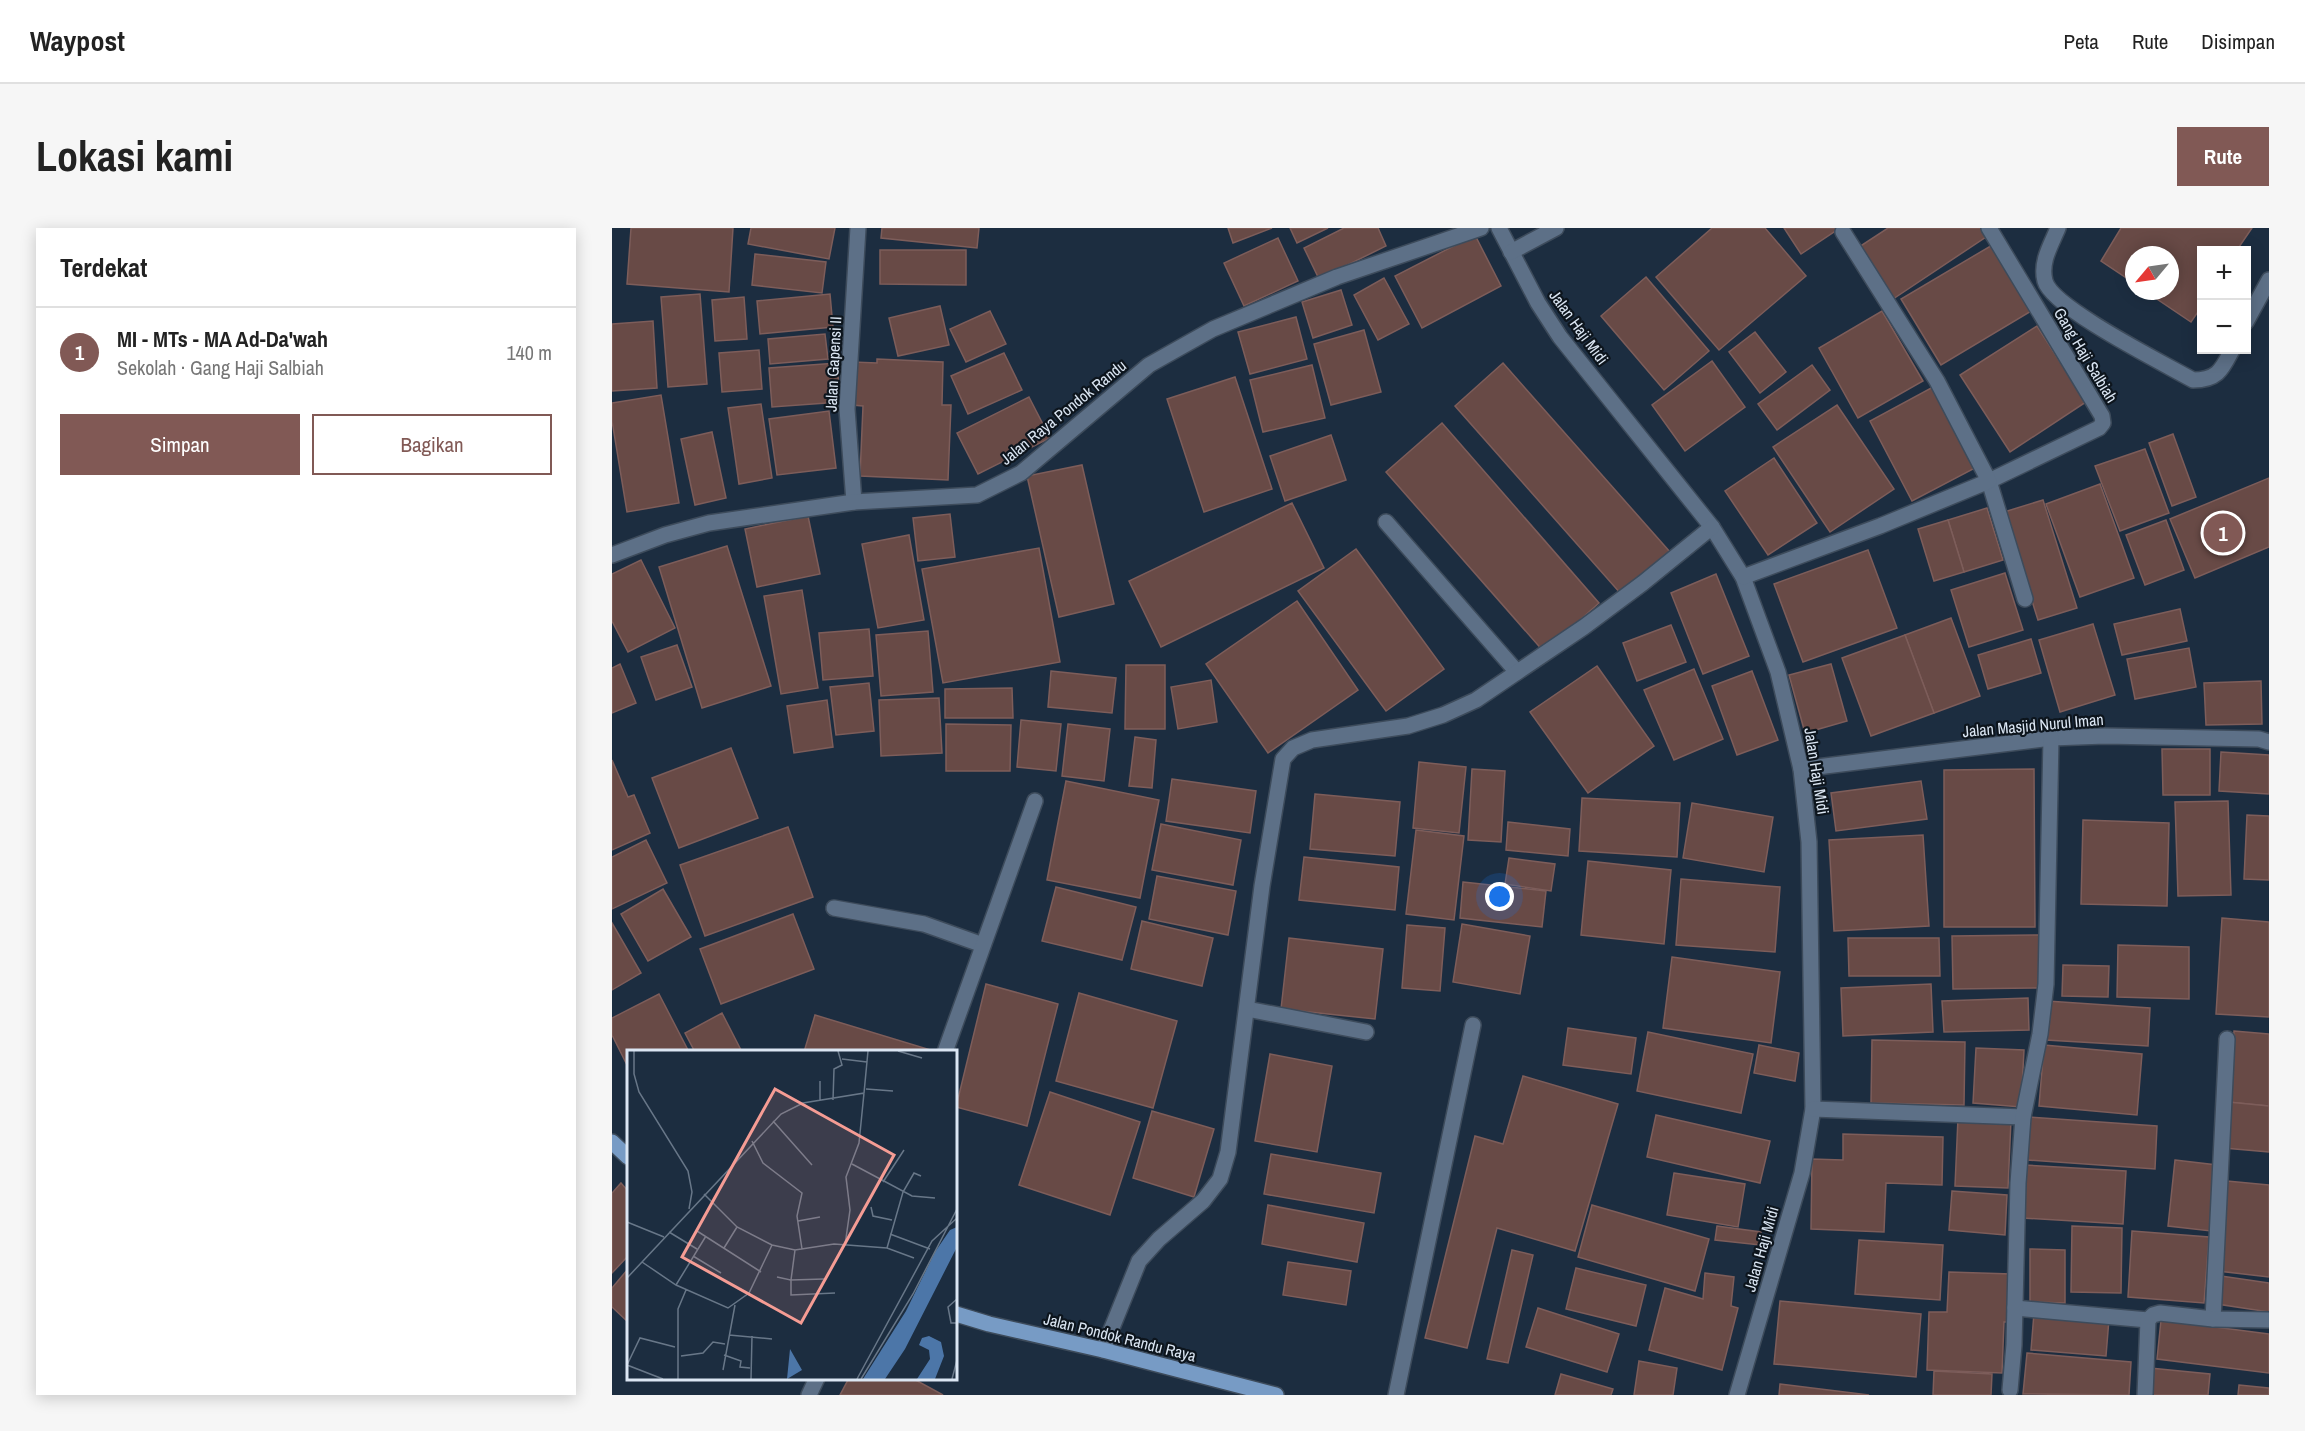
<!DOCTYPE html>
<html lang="id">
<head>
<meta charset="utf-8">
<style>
  body { margin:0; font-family:"Archivo Narrow",sans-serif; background:#f6f6f6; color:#222 }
  .controls { position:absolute; right:18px; top:18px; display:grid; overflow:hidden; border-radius:0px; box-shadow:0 3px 15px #0003 }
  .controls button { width:54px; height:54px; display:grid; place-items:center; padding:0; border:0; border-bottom:2px solid #e0e0e0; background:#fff; color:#222; font:30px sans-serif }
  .compass { position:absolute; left:1513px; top:18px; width:54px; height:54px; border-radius:50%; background:#fff; box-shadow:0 3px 15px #0003; rotate:241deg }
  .you { position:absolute; left:888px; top:669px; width:21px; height:21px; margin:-15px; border:4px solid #fff; border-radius:50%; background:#1a73e8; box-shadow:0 0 0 9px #1a73e833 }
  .badge { display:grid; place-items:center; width:39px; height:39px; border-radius:50%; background:#815955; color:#fff; font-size:20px; font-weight:700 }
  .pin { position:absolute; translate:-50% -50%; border:3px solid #fff; box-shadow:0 2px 6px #0006 }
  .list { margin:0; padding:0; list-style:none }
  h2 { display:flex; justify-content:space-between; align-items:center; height:78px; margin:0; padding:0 24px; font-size:26px }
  h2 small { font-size:20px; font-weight:400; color:#767676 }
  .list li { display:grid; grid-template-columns:39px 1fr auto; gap:18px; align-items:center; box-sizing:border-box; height:90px; padding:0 24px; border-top:2px solid #e0e0e0 }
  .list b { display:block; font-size:22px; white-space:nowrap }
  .list p { margin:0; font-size:20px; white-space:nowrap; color:#767676 }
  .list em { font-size:20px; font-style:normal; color:#767676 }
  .actions { display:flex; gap:12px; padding:18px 24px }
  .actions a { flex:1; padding:14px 0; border:2px solid #815955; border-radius:0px; text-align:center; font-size:21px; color:#815955 }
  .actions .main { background:#815955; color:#fff }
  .map { position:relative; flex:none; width:1657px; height:1167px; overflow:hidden; border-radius:0px }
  header { display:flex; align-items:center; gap:36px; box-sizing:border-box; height:84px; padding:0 30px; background:#fff; border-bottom:2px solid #e0e0e0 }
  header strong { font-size:28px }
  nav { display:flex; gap:33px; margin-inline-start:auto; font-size:21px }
  .intro { display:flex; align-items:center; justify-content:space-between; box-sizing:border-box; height:144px; padding:0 36px }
  h1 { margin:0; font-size:42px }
  .button { padding:15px 27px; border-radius:0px; background:#815955; color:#fff; font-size:21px; font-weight:700 }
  main { display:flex; gap:36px; padding:0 36px }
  aside { flex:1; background:#fff; border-radius:0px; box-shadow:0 3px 15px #0003 }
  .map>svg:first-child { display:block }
</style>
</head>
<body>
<header>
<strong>Waypost</strong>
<nav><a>Peta</a><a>Rute</a><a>Disimpan</a></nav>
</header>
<div class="intro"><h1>Lokasi kami</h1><a class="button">Rute</a></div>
<main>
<aside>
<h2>Terdekat<small></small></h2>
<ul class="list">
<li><span class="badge">1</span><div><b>MI - MTs - MA Ad-Da'wah</b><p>Sekolah · Gang Haji Salbiah</p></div><em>140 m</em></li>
</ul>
<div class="actions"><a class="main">Simpan</a><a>Bagikan</a></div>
</aside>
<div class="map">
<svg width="1657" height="1167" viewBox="0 0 1657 1167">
  <rect width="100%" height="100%" fill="#1c2d40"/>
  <!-- building -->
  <g fill="#684a46" stroke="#7d5d5a" stroke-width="1.5">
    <polygon points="19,0 121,0 117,64 15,56"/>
    <polygon points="139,0 223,0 217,31 136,16"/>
    <polygon points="270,0 367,0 365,20 269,10"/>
    <polygon points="616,0 660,0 621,15"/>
    <polygon points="678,0 716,0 685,15"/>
    <polygon points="732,0 766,0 774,18 707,51 692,20"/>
    <polygon points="1100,0 1153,0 1194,48 1107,122 1044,49"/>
    <polygon points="1172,0 1228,0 1189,26"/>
    <polygon points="1276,0 1373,0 1377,7 1281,71 1247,19"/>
    <polygon points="1509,0 1640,0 1625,22 1590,22 1590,78 1579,94 1533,63 1558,63 1558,27 1522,27 1522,55 1489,33"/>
    <polygon points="863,7 889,58 810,100 783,48"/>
    <polygon points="666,10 686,53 632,78 612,35"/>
    <polygon points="1382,16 1421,82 1329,137 1289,71"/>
    <polygon points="268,22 354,22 354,57 268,56"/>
    <polygon points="143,26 214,34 210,65 140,57"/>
    <polygon points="1034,49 1097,123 1052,162 989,88"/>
    <polygon points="772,50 797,96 766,112 742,67"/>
    <polygon points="729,62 740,97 701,110 690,74"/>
    <polygon points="88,66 95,156 56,159 49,69"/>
    <polygon points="218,66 221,99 148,106 145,73"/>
    <polygon points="132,69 135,111 103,113 100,72"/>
    <polygon points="328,78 337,117 286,128 277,90"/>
    <polygon points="378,83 394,116 354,134 338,101"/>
    <polygon points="1270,83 1311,153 1246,190 1207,120"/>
    <polygon points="684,89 695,131 638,146 626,104"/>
    <polygon points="41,93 45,160 0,163 0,96"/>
    <polygon points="1425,98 1474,174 1398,224 1348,147"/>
    <polygon points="752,102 769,164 719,177 702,116"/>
    <polygon points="1143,104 1174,144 1148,165 1117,124"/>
    <polygon points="213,106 216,131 158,136 156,111"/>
    <polygon points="147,122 150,161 110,164 107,125"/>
    <polygon points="392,125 410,162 356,186 339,148"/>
    <polygon points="265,131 331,134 330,177 339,177 336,252 248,248 251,178 240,177 241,134 265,135"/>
    <polygon points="1100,133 1133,179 1073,223 1040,177"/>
    <polygon points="225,135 228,174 160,179 157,140"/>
    <polygon points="891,135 1058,324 1009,366 843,178"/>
    <polygon points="700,137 713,190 651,204 638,152"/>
    <polygon points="1200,137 1218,162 1165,202 1146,176"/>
    <polygon points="623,149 660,261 592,284 555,171"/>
    <polygon points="1321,159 1363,240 1300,273 1258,193"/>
    <polygon points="49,167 67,275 15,284 0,193 0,175"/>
    <polygon points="417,169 438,210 366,246 345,205"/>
    <polygon points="149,176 160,250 127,256 116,180"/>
    <polygon points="1225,177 1282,261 1218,304 1161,219"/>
    <polygon points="217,183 224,240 165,247 157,191"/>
    <polygon points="830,195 987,375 932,424 774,244"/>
    <polygon points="100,204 114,270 83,277 69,211"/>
    <polygon points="1561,206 1584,269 1560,278 1537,215"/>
    <polygon points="719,207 734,252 673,273 658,228"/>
    <polygon points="1533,221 1557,285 1508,303 1483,238"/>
    <polygon points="1162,230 1205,295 1156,327 1113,263"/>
    <polygon points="470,237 502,376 447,389 415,248"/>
    <polygon points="1657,250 1657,319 1583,350 1558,291"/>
    <polygon points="1488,256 1522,350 1468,369 1434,276"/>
    <polygon points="1431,272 1465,380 1426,392 1392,284"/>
    <polygon points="680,275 712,340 549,419 517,353"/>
    <polygon points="1375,280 1391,332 1352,344 1336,292"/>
    <polygon points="338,286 343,329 306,333 301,290"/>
    <polygon points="196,288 208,346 145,359 133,301"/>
    <polygon points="1336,292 1352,344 1322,353 1306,301"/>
    <polygon points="1554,292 1572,342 1533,357 1514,307"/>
    <polygon points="297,307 312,392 266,400 250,316"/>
    <polygon points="115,318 159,458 90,480 47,339"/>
    <polygon points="427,320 448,434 331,455 310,341"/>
    <polygon points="744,321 832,441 774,483 686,363"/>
    <polygon points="1256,322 1285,400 1191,434 1162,356"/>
    <polygon points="29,332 63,400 16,424 0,393 0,346"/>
    <polygon points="1393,345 1411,402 1357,419 1339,362"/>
    <polygon points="1104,346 1137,428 1091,446 1059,365"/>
    <polygon points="190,362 206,460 169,466 152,368"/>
    <polygon points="685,373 746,462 656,525 594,436"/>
    <polygon points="1568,381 1575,413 1510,427 1502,396"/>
    <polygon points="1339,390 1368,468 1322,485 1293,407"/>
    <polygon points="1481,396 1503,467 1448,484 1427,412"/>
    <polygon points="1059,397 1074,434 1025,453 1011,415"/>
    <polygon points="257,401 261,448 211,452 207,405"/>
    <polygon points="316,403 321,464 269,468 264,407"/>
    <polygon points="1293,407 1322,485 1259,508 1230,430"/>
    <polygon points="1419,411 1429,445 1376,461 1366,427"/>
    <polygon points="65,417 80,459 44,472 29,429"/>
    <polygon points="1577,420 1584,459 1523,471 1515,431"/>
    <polygon points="8,436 24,475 0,485 0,440"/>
    <polygon points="1219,436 1235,493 1193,505 1177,447"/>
    <polygon points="514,437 553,437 553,501 513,501"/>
    <polygon points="985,438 1042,518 976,565 918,484"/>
    <polygon points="1082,441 1111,511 1062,532 1032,462"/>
    <polygon points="439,443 504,450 500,485 436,479"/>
    <polygon points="1140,443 1166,512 1125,527 1100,458"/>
    <polygon points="599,452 605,494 566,501 559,459"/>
    <polygon points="1649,453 1650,496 1594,497 1592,455"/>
    <polygon points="257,455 262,503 224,507 218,459"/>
    <polygon points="400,460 401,490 333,490 333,461"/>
    <polygon points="327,470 330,525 269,528 267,472"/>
    <polygon points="215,472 221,519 182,525 175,478"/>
    <polygon points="409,492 449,496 444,543 405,539"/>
    <polygon points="334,496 399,497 398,543 334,543"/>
    <polygon points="456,496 498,501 492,553 450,548"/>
    <polygon points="523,509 544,512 540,560 517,558"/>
    <polygon points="119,520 146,590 67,620 40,550"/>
    <polygon points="1550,521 1598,521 1598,567 1551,567"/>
    <polygon points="1609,524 1657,527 1657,566 1607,563"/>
    <polygon points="0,532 16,569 22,567 38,605 0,622"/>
    <polygon points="807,534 854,539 847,605 801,600"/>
    <polygon points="860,541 893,543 889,614 856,612"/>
    <polygon points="1422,541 1423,699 1332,699 1332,542"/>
    <polygon points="560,551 644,563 638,605 554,593"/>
    <polygon points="454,553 547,572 528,670 435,652"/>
    <polygon points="1309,553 1315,591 1224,603 1219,565"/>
    <polygon points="703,566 788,574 783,628 698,621"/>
    <polygon points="970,570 1068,575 1065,629 967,623"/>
    <polygon points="1616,573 1619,667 1566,668 1563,574"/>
    <polygon points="1080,575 1161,589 1152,644 1071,630"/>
    <polygon points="1635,587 1657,588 1657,652 1632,651"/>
    <polygon points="1471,592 1557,595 1555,678 1469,676"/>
    <polygon points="896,594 958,601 956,628 894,622"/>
    <polygon points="549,596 629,612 621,657 540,642"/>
    <polygon points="176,599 201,669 93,708 68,637"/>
    <polygon points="804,602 852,608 842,692 794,686"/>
    <polygon points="1311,607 1317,698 1222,703 1217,612"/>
    <polygon points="34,612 55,655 0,681 0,629"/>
    <polygon points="692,629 787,639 783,682 687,672"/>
    <polygon points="897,630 943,636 939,663 893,656"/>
    <polygon points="976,633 1059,642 1052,716 969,707"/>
    <polygon points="545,648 624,663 616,707 537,691"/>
    <polygon points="1069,651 1168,659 1163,724 1064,717"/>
    <polygon points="851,654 934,663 930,699 848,690"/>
    <polygon points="444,659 524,679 510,732 430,713"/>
    <polygon points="51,661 79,709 36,733 9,686"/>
    <polygon points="181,686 202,741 109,776 88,721"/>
    <polygon points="1610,690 1657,694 1657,789 1604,786"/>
    <polygon points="530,693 601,710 590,758 519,741"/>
    <polygon points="0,695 29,745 0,762"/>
    <polygon points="850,696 918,708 908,766 841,754"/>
    <polygon points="795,697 833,700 828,763 790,760"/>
    <polygon points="1428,707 1429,760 1341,761 1340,708"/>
    <polygon points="677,710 771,721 763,791 669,781"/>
    <polygon points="1236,710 1327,710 1328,748 1237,748"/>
    <polygon points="1506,717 1577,719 1577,771 1505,769"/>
    <polygon points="1060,729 1168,744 1159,815 1051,800"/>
    <polygon points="1451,737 1497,738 1496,769 1450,768"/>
    <polygon points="374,756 446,776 415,898 344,879"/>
    <polygon points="1319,756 1321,804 1231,808 1229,760"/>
    <polygon points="467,765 565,793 541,880 444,853"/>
    <polygon points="47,766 77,824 16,824 16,839 0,807 0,790"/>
    <polygon points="1416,770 1417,802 1332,804 1330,773"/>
    <polygon points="1435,773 1538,780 1536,818 1434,812"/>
    <polygon points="110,785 130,824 83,824 73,805"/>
    <polygon points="203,787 322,823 322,824 192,824"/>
    <polygon points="956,800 1024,810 1019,846 951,837"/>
    <polygon points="1622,803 1657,806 1657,878 1616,874"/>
    <polygon points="1036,804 1141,826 1129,885 1025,863"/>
    <polygon points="1260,812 1353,814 1352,877 1259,875"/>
    <polygon points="1147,817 1187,825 1183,853 1142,845"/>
    <polygon points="1432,817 1530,826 1525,887 1427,878"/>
    <polygon points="1364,820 1412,822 1409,879 1361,875"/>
    <polygon points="658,826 720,838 705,924 643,913"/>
    <polygon points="911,848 1006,876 963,1023 885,1000 855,1120 813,1110 863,908 891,916"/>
    <polygon points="438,864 528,894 498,987 407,957"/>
    <polygon points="1616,874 1657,878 1657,924 1612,920"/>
    <polygon points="540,883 602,901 582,969 521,950"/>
    <polygon points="1044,887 1158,913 1148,955 1035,929"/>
    <polygon points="1417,889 1545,898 1543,941 1415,932"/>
    <polygon points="1346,890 1399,892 1396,960 1343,958"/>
    <polygon points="1231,906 1331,909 1330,957 1274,955 1272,1004 1199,1001 1200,931 1231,932"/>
    <polygon points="659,926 769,945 762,985 652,966"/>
    <polygon points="1563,932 1605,937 1599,1003 1556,998"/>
    <polygon points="1412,937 1514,943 1511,996 1410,990"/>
    <polygon points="1062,945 1133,956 1126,999 1055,987"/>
    <polygon points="1615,953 1657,957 1657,1049 1606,1043"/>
    <polygon points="9,955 16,963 16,1028 0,1045 0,965"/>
    <polygon points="1340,963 1395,967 1393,1007 1337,1002"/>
    <polygon points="656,977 752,995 745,1034 650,1016"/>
    <polygon points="980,977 1097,1011 1083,1063 966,1029"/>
    <polygon points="1105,998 1149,1004 1148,1017 1103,1012"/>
    <polygon points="1460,998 1510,1000 1509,1065 1459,1064"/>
    <polygon points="1520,1003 1597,1009 1592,1075 1516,1069"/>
    <polygon points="1247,1012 1331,1017 1328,1072 1243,1066"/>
    <polygon points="1418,1021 1453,1022 1453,1075 1418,1074"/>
    <polygon points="900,1022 921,1027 896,1135 875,1131"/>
    <polygon points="676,1034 739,1043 734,1077 671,1067"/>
    <polygon points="964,1040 1034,1057 1024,1098 954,1081"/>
    <polygon points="16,1041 16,1094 0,1079 0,1060"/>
    <polygon points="1337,1044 1399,1046 1398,1094 1392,1094 1390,1145 1315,1142 1317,1084 1335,1084"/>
    <polygon points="1093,1045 1122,1049 1119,1078 1126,1080 1110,1142 1037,1122 1053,1060 1091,1071"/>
    <polygon points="1609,1048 1657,1055 1657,1084 1605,1076"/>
    <polygon points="1168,1073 1309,1086 1304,1149 1162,1136"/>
    <polygon points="926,1080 1007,1106 995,1144 914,1119"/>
    <polygon points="1422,1085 1497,1091 1494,1128 1419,1122"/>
    <polygon points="1549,1092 1657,1106 1657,1145 1545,1131"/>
    <polygon points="1415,1125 1519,1134 1517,1167 1411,1166"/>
    <polygon points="1027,1133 1065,1140 1061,1167 1022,1167"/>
    <polygon points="1538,1140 1598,1146 1596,1167 1536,1167"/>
    <polygon points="1322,1143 1380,1146 1379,1167 1321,1167"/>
    <polygon points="949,1146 1001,1161 999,1167 943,1167"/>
    <polygon points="237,1150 300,1150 331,1167 228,1167"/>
    <polygon points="1168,1156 1257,1167 1167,1167"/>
    <polygon points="1627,1157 1657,1160 1657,1167 1626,1167"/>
  </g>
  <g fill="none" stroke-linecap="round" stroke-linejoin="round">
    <defs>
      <g id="minor">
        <polyline points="887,0 926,75 948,109 1100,299 1131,349 1166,444 1189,541 1197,614 1201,881 1190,945 1125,1167"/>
        <polyline points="1377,0 1490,188 1491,195 1487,200 1377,253 1413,371"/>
        <path d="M1446,0c-7,17 -18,34 -13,53 7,27 120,83 148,99 25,0 29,-11 39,-30"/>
        <polyline points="899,24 944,0"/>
        <polyline points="1634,94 1657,52"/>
        <polyline points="242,274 235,181 246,0"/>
        <polyline points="774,294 905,444"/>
        <polyline points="0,327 53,307 97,295 242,274 365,267 409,245 537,137 601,101 725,49 869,0"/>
        <polyline points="1131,349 1268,298 1377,253 1325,153 1231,4"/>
        <polyline points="1189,541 1439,510 1493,508 1647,511 1657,514"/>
        <polyline points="222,680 312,696 371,717"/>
        <polyline points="635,781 754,804"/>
        <polyline points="333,824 423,573"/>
        <polyline points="1201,881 1411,889"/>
        <polyline points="1403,1080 1536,1092"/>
        <polyline points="1601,1091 1615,811"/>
        <polyline points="491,1122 527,1033 547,1011 591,973 608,951 616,924 650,658 671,531 681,520 700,512 796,498 831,487 864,472 972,399 1031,355 1100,299"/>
        <polyline points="1398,1162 1402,1117 1406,955 1411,889 1428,806 1434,756 1439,510"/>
        <polyline points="197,1167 205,1150"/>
        <polyline points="784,1167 861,797"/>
        <polyline points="1533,1167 1536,1092 1541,1087 1548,1085 1601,1091 1657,1092"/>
      </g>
      <g id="major">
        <polyline points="0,914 16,929"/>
        <polyline points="344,1086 377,1096 491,1122 664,1167"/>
      </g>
    </defs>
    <!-- minor casing -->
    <use href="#minor" stroke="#3d4b5b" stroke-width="18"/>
    <!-- major casing -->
    <use href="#major" stroke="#3d4b5b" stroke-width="18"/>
    <!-- minor -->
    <use href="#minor" stroke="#5d7087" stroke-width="15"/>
    <!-- major -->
    <use href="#major" stroke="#779bc5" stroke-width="15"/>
  </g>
  <g text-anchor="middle" stroke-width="4.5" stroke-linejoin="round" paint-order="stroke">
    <!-- street labels -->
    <g font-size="16" fill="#dbe6f3" stroke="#0d151d">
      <text transform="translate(967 99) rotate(54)" y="6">Jalan Haji Midi</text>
      <text transform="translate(1474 127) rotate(59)" y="6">Gang Haji Salbiah</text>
      <text transform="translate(221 136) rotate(-87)" y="6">Jalan Gapensi II</text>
      <text transform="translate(451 184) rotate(-39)" y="6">Jalan Raya Pondok Randu</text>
      <text transform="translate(1421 497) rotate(-5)" y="6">Jalan Masjid Nurul Iman</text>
      <text transform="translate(1205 543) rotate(81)" y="6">Jalan Haji Midi</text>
      <text transform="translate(1149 1021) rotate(-74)" y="6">Jalan Haji Midi</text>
      <text transform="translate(508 1109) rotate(14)" y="6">Jalan Pondok Randu Raya</text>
    </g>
  </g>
  <!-- overview -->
  <g transform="translate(15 822)">
    <rect width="330" height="330" fill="#1c2d40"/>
    <path d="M330,177v20l-52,102 -20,30h-22l43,-68 29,-59 15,-22zM302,286l12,6 3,14 -9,23h-18l13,-20 -1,-9 -10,-5 3,-7zM163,299l12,21 -15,9z" fill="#4c76a8"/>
    <path fill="none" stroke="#687788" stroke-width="1.5" d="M7,1v23l5,18 49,79 4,21 -3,17M271,1l24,7M215,9l25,3M239,39l27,2M206,50l1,-31 8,-4 -4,-14M193,51v-20M146,71l39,44M125,91l11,22 39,30 -5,23 5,33M225,114l60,32 23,2M256,132l21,-32M77,144l33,33 35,18 23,5 39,-6 53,4 27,10M244,157l2,9 19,4M171,171l22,-4M0,172l37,15M70,181l64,41M42,182l28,17M263,184l40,15M218,195l5,-35 -4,-33 13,-34 5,-50M97,198l13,-21M260,198l16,-56 11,-19 7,3M168,200l-4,30 33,-1M66,206l28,17M15,212l34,23 52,23 21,-15 23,-48M150,227l14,3v15l44,-2M0,228l154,-164 22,-11 61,-10 4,-42M49,235l30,-49M330,249l-9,8 3,16h6M102,285l43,4M97,305l17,6 -1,6 10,1M54,306l22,-3 10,-11 12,2M96,320l12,-65M36,329l-36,-14 13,-27 35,9M51,329v-70l8,-19M124,329l1,-43M230,329l75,-138 25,-23M234,329l52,-85 44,-85M325,329l5,-19"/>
    <path fill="#f59c94" fill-opacity="0.15" stroke="#f59c94" stroke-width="3" d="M148,39l119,66 -93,168 -119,-66z"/>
    <rect width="330" height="330" fill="none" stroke="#dbe6f3" stroke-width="3"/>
  </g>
</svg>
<div class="controls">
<button>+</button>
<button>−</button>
</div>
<svg class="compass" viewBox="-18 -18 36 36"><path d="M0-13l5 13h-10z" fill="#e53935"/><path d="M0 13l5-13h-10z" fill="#767676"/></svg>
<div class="you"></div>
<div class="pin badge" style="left:1611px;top:305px">1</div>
</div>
</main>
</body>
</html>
